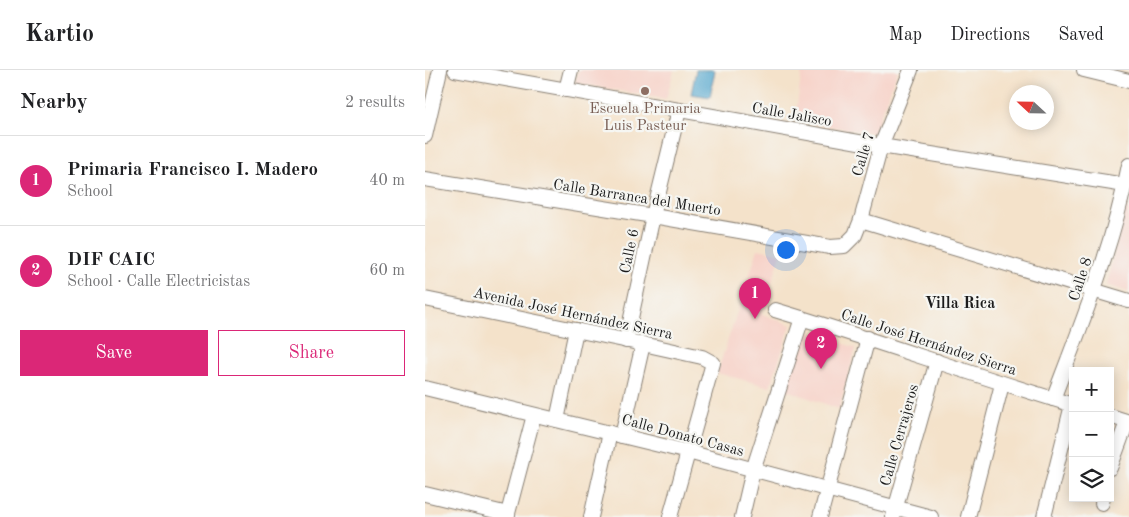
<!DOCTYPE html>
<html lang="en">
<head>
<meta charset="utf-8">
<style>
  body { margin:0; font-family:"Old Standard TT",serif; background:#f2f2f2; color:#202124 }
  .controls { position:absolute; right:15px; bottom:15px; display:grid; overflow:hidden; border-radius:0px; box-shadow:0 2px 12px #0003 }
  .controls button { width:45px; height:45px; display:grid; place-items:center; padding:0; border:0; border-bottom:1px solid #e0e0e0; background:#fff; color:#202124; font:25px sans-serif }
  .compass { position:absolute; left:584px; top:15px; width:45px; height:45px; border-radius:50%; background:#fff; box-shadow:0 2px 12px #0003; rotate:292deg }
  .you { position:absolute; left:360px; top:179px; width:18px; height:18px; margin:-12px; border:4px solid #fff; border-radius:50%; background:#1a73e8; box-shadow:0 0 0 8px #1a73e833 }
  .badge { display:grid; place-items:center; width:32px; height:32px; border-radius:50%; background:#db2777; color:#fff; font-size:16px; font-weight:700 }
  .pin { position:absolute; translate:-50% -41px; filter:drop-shadow(0 1px 2px #0008) }
  .pin::after { content:''; position:absolute; top:26px; width:18px; height:15px; background:inherit; clip-path:polygon(0 0,100% 0,50% 100%) }
  .list { margin:0; padding:0; list-style:none }
  h2 { display:flex; justify-content:space-between; align-items:center; height:65px; margin:0; padding:0 20px; font-size:21px }
  h2 small { font-size:16px; font-weight:400; color:#757577 }
  .list li { display:grid; grid-template-columns:32px 1fr auto; gap:15px; align-items:center; box-sizing:border-box; height:90px; padding:0 20px; border-top:1px solid #e0e0e0 }
  .list b { display:block; font-size:19px; white-space:nowrap }
  .list p { margin:0; font-size:16px; white-space:nowrap; color:#757577 }
  .list em { font-size:16px; font-style:normal; color:#757577 }
  .actions { display:flex; gap:10px; padding:15px 20px }
  .actions a { flex:1; padding:11px 0; border:1px solid #db2777; border-radius:0px; text-align:center; font-size:18px; color:#db2777 }
  .actions .main { background:#db2777; color:#fff }
  .icon { flex:none; width:28px; height:28px; fill:none; stroke:currentColor; stroke-width:2; stroke-linecap:round; stroke-linejoin:round }
  .map { position:relative; flex:none; width:704px; height:447px; overflow:hidden }
  header { display:flex; align-items:center; gap:30px; box-sizing:border-box; height:70px; padding:0 25px; background:#fff; border-bottom:1px solid #e0e0e0 }
  header strong { font-size:24px }
  nav { display:flex; gap:28px; margin-inline-start:auto; font-size:18px }
  main { display:flex }
  aside { flex:1; background:#fff }
  .map>svg:first-child { display:block }
</style>
</head>
<body>
<header>
<strong>Kartio</strong>
<nav><a>Map</a><a>Directions</a><a>Saved</a></nav>
</header>
<main>
<aside>
<h2>Nearby<small>2 results</small></h2>
<ul class="list">
<li><span class="badge">1</span><div><b>Primaria Francisco I. Madero</b><p>School</p></div><em>40 m</em></li>
<li><span class="badge">2</span><div><b>DIF CAIC</b><p>School · Calle Electricistas</p></div><em>60 m</em></li>
</ul>
<div class="actions"><a class="main">Save</a><a>Share</a></div>
</aside>
<div class="map">
<svg width="704" height="447" viewBox="0 0 704 447">
  <rect width="100%" height="100%" fill="#f6f6f2"/>
  <filter id="ink" filterUnits="userSpaceOnUse"><feTurbulence type="fractalNoise" baseFrequency=".02" numOctaves="2"/><feDisplacementMap in="SourceGraphic" scale="10" xChannelSelector="R" yChannelSelector="G"/><feConvolveMatrix kernelMatrix="1 2 1 2 8 2 1 2 1" color-interpolation-filters="sRGB"/></filter>
  <filter id="wash" filterUnits="userSpaceOnUse"><feTurbulence type="fractalNoise" baseFrequency=".0096" numOctaves="4" result="noise"/><feDisplacementMap in="SourceGraphic" scale="20" xChannelSelector="R" yChannelSelector="G"/><feGaussianBlur stdDeviation="1.12" result="paint"/><feColorMatrix in="noise" values="0 0 0 0 0 0 0 0 0 0 0 0 0 0 0 0 0 1.4 0 .05"/><feComposite in="paint" operator="in"/></filter>
  <g filter="url(#wash)">
    <rect width="100%" height="100%" fill="#f4e2ca"/>
    <!-- built -->
    <g fill="#f7d1c7">
      <polygon points="154,0 249,0 241,29 150,13"/>
      <polygon points="377,0 473,0 449,63 370,51"/>
      <polygon points="704,124 704,222 681,215"/>
      <polygon points="333,179 356,184 337,244 366,255 345,317 292,303"/>
      <polygon points="382,261 431,278 414,339 359,319"/>
    </g>
    <!-- water -->
    <polygon fill="#52a6cd" stroke="#376174" points="271,0 290,0 285,27 266,24"/>
  </g>
  <g filter="url(#ink)">
    <g fill="none" stroke-linecap="round" stroke-linejoin="round">
      <defs>
        <g id="minor">
          <polyline points="30,0 456,76 700,115"/>
          <polyline points="659,0 704,11"/>
          <polyline points="141,20 146,0"/>
          <polyline points="0,66 15,0"/>
          <polyline points="0,109 228,146 405,177 419,176 430,165 436,150 456,76 486,0"/>
          <polyline points="436,150 704,231"/>
          <polyline points="0,229 218,274 277,287 288,293 245,447"/>
          <path d="M350,240c100,30 198,65 298,95"/>
          <polyline points="201,271 228,146 254,40"/>
          <polyline points="0,318 263,382 506,447"/>
          <path d="M628,329c29,-76 60,-153 76,-234"/>
          <polyline points="685,346 704,352"/>
          <polyline points="132,350 151,260"/>
          <polyline points="197,366 218,274"/>
          <polyline points="685,398 702,352"/>
          <polyline points="0,424 83,444"/>
          <polyline points="677,433 678,428"/>
          <polyline points="82,447 109,345"/>
          <polyline points="166,447 185,363"/>
          <polyline points="317,447 328,400 377,248"/>
          <polyline points="395,447 443,268"/>
          <polyline points="468,447 512,291"/>
          <polyline points="543,447 577,314"/>
          <polyline points="619,447 647,335"/>
        </g>
      </defs>
      <!-- minor casing -->
      <use href="#minor" stroke="#887f73" stroke-width="16"/>
      <!-- minor -->
      <use href="#minor" stroke="#fff" stroke-width="14"/>
    </g>
  </g>
  <!-- markers -->
  <circle fill="#8d6e63" stroke="#f6f6f2" stroke-width="2" cx="220" cy="21" r="5"/>
  <g text-anchor="middle" stroke-width="4.5" stroke-linejoin="round" paint-order="stroke">
    <!-- education labels -->
    <g font-size="15" fill="#785e54" stroke="#f6f6f2">
      <text x="220" y="43">Escuela Primaria<tspan x="220" dy="17">Luis Pasteur</tspan></text>
    </g>
    <!-- street labels -->
    <g font-size="15" fill="#1c1c1c" stroke="#f6f6f2">
      <text transform="translate(367 44) rotate(10)" y="5">Calle Jalisco</text>
      <text transform="translate(438 84) rotate(-73)" y="5">Calle 7</text>
      <text transform="translate(212 127) rotate(9)" y="5">Calle Barranca del Muerto</text>
      <text transform="translate(204 181) rotate(-78)" y="5">Calle 6</text>
      <text transform="translate(655 209) rotate(-72)" y="5">Calle 8</text>
      <text transform="translate(148 243) rotate(12)" y="5">Avenida José Hernández Sierra</text>
      <text transform="translate(504 272) rotate(18)" y="5">Calle José Hernández Sierra</text>
      <text transform="translate(258 365) rotate(15)" y="5">Calle Donato Casas</text>
      <text transform="translate(474 365) rotate(-74)" y="5">Calle Cerrajeros</text>
    </g>
    <!-- neighbourhood labels -->
    <g font-size="16" font-weight="bold" fill="#1c1c1c" stroke="#f6f6f2">
      <text x="535" y="238">Villa Rica</text>
    </g>
  </g>
</svg>
<div class="controls">
<button>+</button>
<button>−</button>
<button><svg class="icon" aria-label="layers" viewBox="0 0 24 24"><path d="M12 4l9 5-9 5-9-5zM3 14l9 5 9-5"/></svg></button>
</div>
<svg class="compass" viewBox="-18 -18 36 36"><path d="M0-13l5 13h-10z" fill="#e53935"/><path d="M0 13l5-13h-10z" fill="#757577"/></svg>
<div class="you"></div>
<div class="pin badge" style="left:330px;top:249px">1</div>
<div class="pin badge" style="left:396px;top:299px">2</div>
</div>
</main>
</body>
</html>
